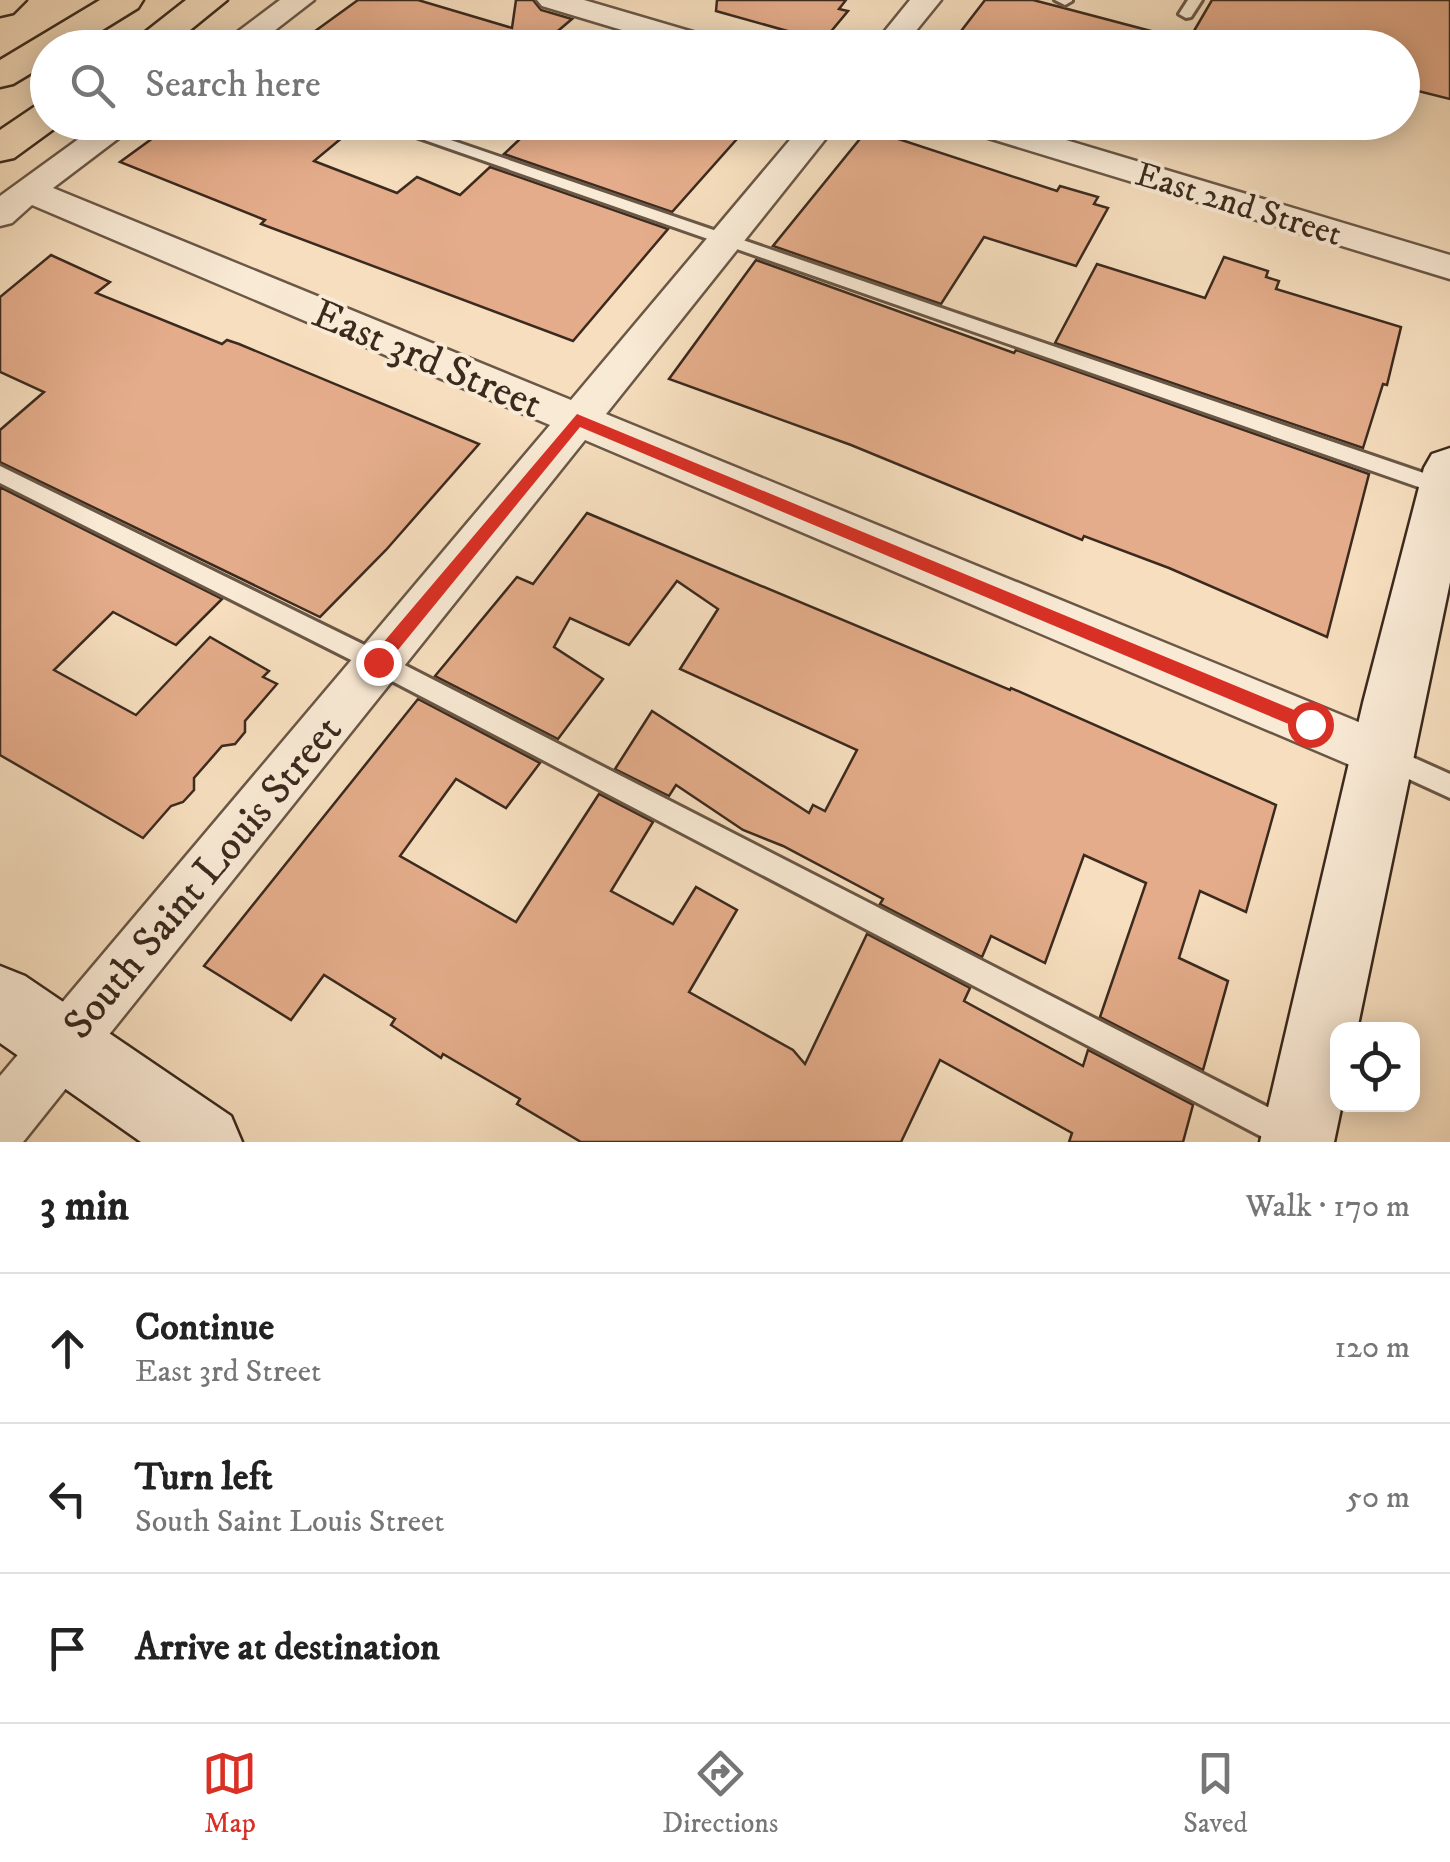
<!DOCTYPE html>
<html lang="en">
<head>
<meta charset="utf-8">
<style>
  body { margin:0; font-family:"IM FELL DW Pica",serif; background:#f6f6f6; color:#222 }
  .controls { position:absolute; right:30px; bottom:30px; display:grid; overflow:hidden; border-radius:20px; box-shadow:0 5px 25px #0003 }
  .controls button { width:90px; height:90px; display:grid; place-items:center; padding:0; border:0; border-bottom:2px solid #e0e0e0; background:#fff; color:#222; font:50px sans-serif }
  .stop { position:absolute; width:30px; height:30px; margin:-22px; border:8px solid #d93025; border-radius:50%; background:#fff }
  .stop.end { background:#d93025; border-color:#fff; box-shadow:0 2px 10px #0008 }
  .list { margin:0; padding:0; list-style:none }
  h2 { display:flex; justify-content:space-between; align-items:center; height:130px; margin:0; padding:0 40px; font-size:42px }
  h2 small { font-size:32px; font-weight:400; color:#767676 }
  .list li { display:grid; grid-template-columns:65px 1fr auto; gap:30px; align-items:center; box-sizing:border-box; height:150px; padding:0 40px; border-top:2px solid #e0e0e0 }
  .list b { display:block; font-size:38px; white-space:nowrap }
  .list p { margin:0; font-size:32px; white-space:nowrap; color:#767676 }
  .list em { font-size:32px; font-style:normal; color:#767676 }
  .icon { flex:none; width:55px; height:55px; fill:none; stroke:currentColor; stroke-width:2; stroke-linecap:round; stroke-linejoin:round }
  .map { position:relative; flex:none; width:1450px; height:1142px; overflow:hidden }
  .search { position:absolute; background:#fff; box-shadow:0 5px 25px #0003; left:30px; right:30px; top:30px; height:110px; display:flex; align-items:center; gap:25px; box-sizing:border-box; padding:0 35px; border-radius:55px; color:#767676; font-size:38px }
  .sheet { height:580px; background:#fff }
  nav { display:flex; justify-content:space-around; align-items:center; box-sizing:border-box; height:140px; border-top:2px solid #e0e0e0; background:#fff; font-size:28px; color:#767676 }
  nav a { display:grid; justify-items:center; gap:5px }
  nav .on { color:#d93025 }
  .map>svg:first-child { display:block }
</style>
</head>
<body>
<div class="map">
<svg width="1450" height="1142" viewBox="0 0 1450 1142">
  <rect width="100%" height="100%" fill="#f6debe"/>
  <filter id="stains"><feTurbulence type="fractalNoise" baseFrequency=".002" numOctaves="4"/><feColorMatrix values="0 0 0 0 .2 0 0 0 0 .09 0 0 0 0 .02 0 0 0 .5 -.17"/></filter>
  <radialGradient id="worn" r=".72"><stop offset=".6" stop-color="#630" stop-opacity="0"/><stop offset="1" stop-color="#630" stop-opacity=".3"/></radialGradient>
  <!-- building -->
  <g fill="#e4ac8a" stroke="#3b2a1e" stroke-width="2.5">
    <polygon points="358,0 418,0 512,28 516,0 533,0 541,10 572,19 546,41 545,48 356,48 311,34"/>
    <polygon points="717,0 846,0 839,9 848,11 823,41 716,11"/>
    <polygon points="985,0 1033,0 1060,7 1166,35 1164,48 948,48"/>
    <polygon points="1212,0 1450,0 1450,99 1402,87 1402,48 1184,48"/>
    <polygon points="175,122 361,122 314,161 397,193 417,177 460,195 490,167 668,229 573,341 261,224 265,220 120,162"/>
    <polygon points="538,122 752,122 672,212 504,154"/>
    <polygon points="868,129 1057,191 1060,186 1098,197 1094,204 1108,208 1076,266 984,237 941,304 773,246"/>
    <polygon points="51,255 110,282 96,293 222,344 227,340 239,344 479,444 386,550 320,617 0,462 0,430 44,392 0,372 0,297"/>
    <polygon points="1224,257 1268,271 1266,277 1279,281 1276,289 1401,327 1387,385 1383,384 1363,448 1055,343 1097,264 1205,298"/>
    <polygon points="756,260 1014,353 1016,350 1369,474 1327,637 1169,568 1084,536 1082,540 851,445 669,379"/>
    <polygon points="0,487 222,599 176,645 113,612 54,670 136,715 210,637 269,671 263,677 277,684 245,721 245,732 235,744 222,746 194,778 194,790 183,802 171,806 143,838 0,755"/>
    <polygon points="587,513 1010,690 1011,688 1276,805 1246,912 1200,891 1179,958 1228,981 1203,1070 1100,1017 1146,883 1084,855 1045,963 991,936 982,957 880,904 883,899 783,846 743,830 676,785 669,796 615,769 652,711 809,813 813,805 825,811 857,750 680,669 718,609 677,581 629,645 570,618 554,647 603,679 558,739 435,676 517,577 533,584"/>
    <polygon points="418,699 540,763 506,808 456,779 400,856 516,922 599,794 653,822 611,891 673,924 696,887 737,910 689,992 793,1050 805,1064 867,934 970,988 964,1001 1083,1066 1088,1050 1193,1105 1183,1142 1069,1142 1072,1133 940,1060 901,1142 581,1142 517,1104 520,1099 443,1054 441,1058 391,1025 395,1019 324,975 291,1020 204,966"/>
  </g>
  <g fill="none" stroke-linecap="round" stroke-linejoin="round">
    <defs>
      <g id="lane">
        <polygon points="1055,0 1072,0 1072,1 1065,5"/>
        <polygon points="1188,0 1202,0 1191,17 1186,18 1179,14"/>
        <polygon points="373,122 398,122 1450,482 1450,498"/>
        <polygon points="0,466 385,655 1303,1125 1307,1136 1305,1142 1272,1142 369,669 0,483"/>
        <polygon points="1385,745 1450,774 1450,798 1376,764 1372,756 1376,748"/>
      </g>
      <g id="street">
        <polygon points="280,0 314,0 252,48 216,48"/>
        <polygon points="537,0 584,0 727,42 731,48 682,48 542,6"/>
        <polygon points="910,0 941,0 902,48 871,48"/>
        <polygon points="102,122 140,122 53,188 571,400 805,122 839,122 606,414 1400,739 1407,755 1400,771 1382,778 1364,771 585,440 23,1142 0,1142 0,1076 550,425 32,205 12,223 0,226 0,196"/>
        <polygon points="954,122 1006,122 1450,255 1450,279 959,129"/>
      </g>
      <g id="secondary">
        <polygon points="1450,448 1450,582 1357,1030 1338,1030 1338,1104 1342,1104 1334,1142 1260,1142 1363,703 1424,468 1432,454"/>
        <polygon points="0,966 25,976 231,1116 242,1142 141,1142 0,1043"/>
      </g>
      <g id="highway">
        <polygon points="0,0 26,0 13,13 0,16"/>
        <polygon points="100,0 143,0 138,8 73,48 48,48 48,63 13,84 0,87 0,60"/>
        <polygon points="186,0 227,0 168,48 125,48"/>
        <polygon points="48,103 48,122 62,123 14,158 0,161 0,130 34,107"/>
      </g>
    </defs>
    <!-- lane casing -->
    <use href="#lane" stroke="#6a5746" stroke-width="6"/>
    <!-- street casing -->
    <use href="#street" stroke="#6a5746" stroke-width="5"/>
    <!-- secondary casing -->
    <use href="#secondary" stroke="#3b2a1e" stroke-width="5"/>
    <!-- highway casing -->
    <use href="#highway" stroke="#3b2a1e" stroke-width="5"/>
    <!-- lane -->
    <use href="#lane" fill="#f9ead5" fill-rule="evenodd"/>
    <!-- street -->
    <use href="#street" fill="#f9ead5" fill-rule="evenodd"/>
    <!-- secondary -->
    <use href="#secondary" fill="#f9ead5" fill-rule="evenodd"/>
    <!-- highway -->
    <use href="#highway" fill="#f6debe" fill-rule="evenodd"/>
  </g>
  <!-- route -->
  <polygon fill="#d93025" points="577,414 1316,719 1319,724 1310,732 1303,730 580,427 384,667 371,667 371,657"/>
  <g text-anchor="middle" stroke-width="8" stroke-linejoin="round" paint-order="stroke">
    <!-- far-street labels -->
    <g font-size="35" fill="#3b2a1e" stroke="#f9ead5">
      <text transform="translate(1239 203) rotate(17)" y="12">East 2nd Street</text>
    </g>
    <!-- street labels -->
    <g font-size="42" fill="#3b2a1e" stroke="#f9ead5">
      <text transform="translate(428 357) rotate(23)" y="15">East 3rd Street</text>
      <text transform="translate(201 876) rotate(-50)" y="15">South Saint Louis Street</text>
    </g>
  </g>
  <rect width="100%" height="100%" filter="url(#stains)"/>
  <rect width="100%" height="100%" fill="url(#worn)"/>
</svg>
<div class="controls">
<button><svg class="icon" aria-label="locate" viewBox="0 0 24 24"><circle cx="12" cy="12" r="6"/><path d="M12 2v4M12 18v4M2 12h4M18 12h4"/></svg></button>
</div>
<div class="stop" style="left:1310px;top:724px"></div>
<div class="stop end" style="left:378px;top:662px"></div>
<div class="search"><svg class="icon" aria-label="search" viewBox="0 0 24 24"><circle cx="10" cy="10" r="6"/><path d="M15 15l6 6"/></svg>Search here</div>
</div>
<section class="sheet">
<h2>3 min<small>Walk · 170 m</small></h2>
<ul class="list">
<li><svg class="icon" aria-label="ahead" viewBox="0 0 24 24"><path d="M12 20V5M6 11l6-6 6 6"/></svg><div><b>Continue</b><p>East 3rd Street</p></div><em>120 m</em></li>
<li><svg class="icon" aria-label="left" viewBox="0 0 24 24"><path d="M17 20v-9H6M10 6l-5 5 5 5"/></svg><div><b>Turn left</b><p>South Saint Louis Street</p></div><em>50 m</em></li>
<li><svg class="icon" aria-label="arrive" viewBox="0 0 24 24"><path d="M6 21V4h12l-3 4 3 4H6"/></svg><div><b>Arrive at destination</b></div></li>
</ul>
</section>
<nav>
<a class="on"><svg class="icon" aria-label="map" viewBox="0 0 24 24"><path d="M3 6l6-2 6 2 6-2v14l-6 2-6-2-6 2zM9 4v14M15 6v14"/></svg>Map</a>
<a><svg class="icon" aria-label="directions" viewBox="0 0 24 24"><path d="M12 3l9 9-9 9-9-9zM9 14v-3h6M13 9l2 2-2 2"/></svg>Directions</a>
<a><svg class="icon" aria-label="saved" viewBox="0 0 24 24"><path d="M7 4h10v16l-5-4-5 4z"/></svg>Saved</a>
</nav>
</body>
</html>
